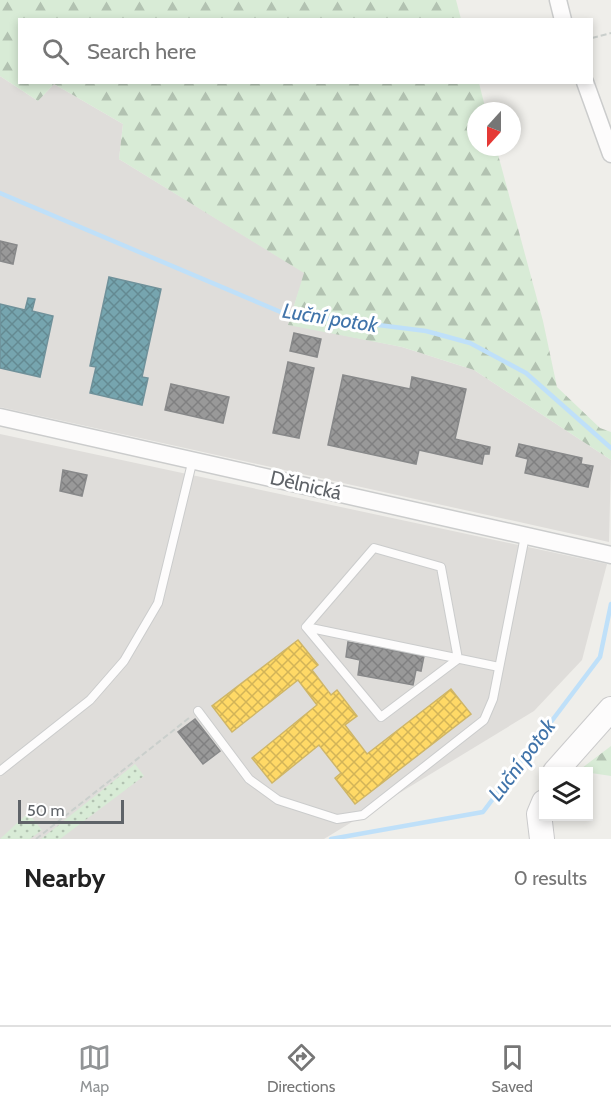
<!DOCTYPE html>
<html lang="en">
<head>
<meta charset="utf-8">
<style>
  body { margin:0; font-family:Cabin,sans-serif; background:#f6f6f6; color:#222 }
  .controls { position:absolute; right:18px; bottom:18px; display:grid; overflow:hidden; border-radius:0px; box-shadow:0 3px 9px #0003 }
  .controls button { width:54px; height:54px; display:grid; place-items:center; padding:0; border:0; border-bottom:2px solid #e0e0e0; background:#fff; color:#222; font:30px sans-serif }
  .compass { position:absolute; left:467px; top:102px; width:54px; height:54px; border-radius:50%; background:#fff; box-shadow:0 3px 9px #0003; rotate:201deg }
  .scale { position:absolute; left:18px; bottom:15px; width:106px; box-sizing:border-box; padding-left:6px; border:3px solid #5f6368; border-top:0; font-size:16px; line-height:21px; white-space:nowrap; color:#5f6368; -webkit-text-stroke:4px #fff; paint-order:stroke }
  .list { margin:0; padding:0; list-style:none }
  h2 { display:flex; justify-content:space-between; align-items:center; height:78px; margin:0; padding:0 24px; font-size:26px }
  h2 small { font-size:20px; font-weight:400; color:#767676 }
  .icon { flex:none; width:33px; height:33px; fill:none; stroke:currentColor; stroke-width:2; stroke-linecap:round; stroke-linejoin:round }
  .map { position:relative; flex:none; width:611px; height:839px; overflow:hidden }
  .search { position:absolute; background:#fff; box-shadow:0 3px 9px #0003; left:18px; right:18px; top:18px; height:66px; display:flex; align-items:center; gap:15px; box-sizing:border-box; padding:0 21px; border-radius:0px; color:#767676; font-size:22px }
  .sheet { height:186px; background:#fff }
  nav { display:flex; justify-content:space-around; align-items:center; box-sizing:border-box; height:84px; border-top:2px solid #e0e0e0; background:#fff; font-size:16px; color:#767676 }
  nav a { display:grid; justify-items:center; gap:3px }
  nav .on { color:#919496 }
  .map>svg:first-child { display:block }
</style>
</head>
<body>
<div class="map">
<svg width="611" height="839" viewBox="0 0 611 839">
  <defs>
    <pattern id="grass-dots" width="8" height="8" patternUnits="userSpaceOnUse" patternTransform="scale(1.5)"><rect width="8" height="8" fill="#d8ebd6"/><path d="M2 2h.1M6 6h.1" fill="none" stroke="#b2c2b1" stroke-width="1.8" stroke-linecap="round"/></pattern>
    <pattern id="forest-firs" width="22" height="20" patternUnits="userSpaceOnUse" patternTransform="scale(1.5)"><rect width="22" height="20" fill="#d8ebd6"/><path d="M5 1l3.5 6h-7zM16 11l3.5 6h-7z" fill="#b2c2b1"/></pattern>
    <pattern id="homes-cross-hatch" width="8" height="8" patternUnits="userSpaceOnUse" patternTransform="scale(1.5)"><rect width="8" height="8" fill="#ffd966"/><path d="M0 0l8 8M0 8l8-8" fill="none" stroke="#d2b458"/></pattern>
    <pattern id="public-cross-hatch" width="8" height="8" patternUnits="userSpaceOnUse" patternTransform="scale(1.5)"><rect width="8" height="8" fill="#76a5af"/><path d="M0 0l8 8M0 8l8-8" fill="none" stroke="#648a92"/></pattern>
    <pattern id="industry-cross-hatch" width="8" height="8" patternUnits="userSpaceOnUse" patternTransform="scale(1.5)"><rect width="8" height="8" fill="#999"/><path d="M0 0l8 8M0 8l8-8" fill="none" stroke="#808081"/></pattern>
  </defs>
  <rect width="100%" height="100%" fill="#efeeea"/>
  <!-- industrial -->
  <g fill="#dfddda">
    <polygon points="0,76 38,101 54,84 123,124 119,159 305,273 288,324 402,347 474,370 611,460 609,542 0,407"/>
    <polygon points="0,434 607,564 582,660 534,711 324,839 0,839"/>
  </g>
  <!-- grass -->
  <g fill="url(#grass-dots)">
    <polygon points="135,764 144,776 60,839 41,839"/>
    <polygon points="28,813 42,830 30,839 0,839"/>
  </g>
  <!-- forest -->
  <g fill="url(#forest-firs)">
    <polygon points="0,0 456,0 461,19 20,20 20,82 479,83 486,111 476,111 476,147 496,147 543,321 557,387 600,428 611,432 611,460 474,370 402,347 288,325 304,273 119,159 123,124 54,84 38,101 0,76"/>
    <polygon points="611,746 611,776 578,771"/>
  </g>
  <!-- homes -->
  <polygon fill="url(#homes-cross-hatch)" stroke="#cfb667" stroke-width="1.5" points="298,640 318,665 312,670 331,695 337,690 357,716 345,725 367,754 451,689 471,714 355,804 335,778 341,773 319,745 272,783 252,758 317,705 298,680 232,732 212,706"/>
  <!-- public -->
  <g fill="url(#public-cross-hatch)" stroke="#6f919a" stroke-width="1.5">
    <polygon points="109,277 161,289 142,377 148,378 142,405 90,393 96,367 90,366"/>
    <polygon points="28,298 35,299 32,311 53,316 40,377 0,368 0,304 25,310"/>
  </g>
  <!-- industry -->
  <g fill="url(#industry-cross-hatch)" stroke="#88898a" stroke-width="1.5">
    <polygon points="0,241 17,245 13,264 0,261"/>
    <polygon points="294,333 321,339 317,357 290,351"/>
    <polygon points="288,362 314,368 299,438 273,433"/>
    <polygon points="343,375 410,389 412,377 466,389 455,439 490,447 489,454 484,454 482,464 419,450 416,464 328,445"/>
    <polygon points="171,384 229,397 223,423 165,410"/>
    <polygon points="519,444 582,458 581,464 593,466 588,487 525,473 528,459 516,456"/>
    <polygon points="63,470 87,475 82,496 60,491"/>
    <polygon points="348,642 424,656 421,671 416,670 413,685 358,675 360,660 346,657"/>
    <polygon points="195,719 220,751 203,764 178,732"/>
  </g>
  <g fill="none" stroke-linecap="round" stroke-linejoin="round">
    <!-- stream -->
    <g stroke="#bfe0f9" stroke-width="4.5">
      <polyline points="0,193 283,313 426,331 470,343 526,373 611,448"/>
      <polyline points="331,839 483,812 600,657 611,604"/>
    </g>
    <defs>
      <g id="lane">
        <polyline points="306,627 374,548 441,567 458,659 381,717 306,627 499,667"/>
        <polyline points="198,711 249,779 278,800 337,819 363,815 484,720 493,699 525,536"/>
        <polyline points="0,771 90,700 124,661 158,603 193,459"/>
      </g>
      <g id="street">
        <polyline points="558,0 563,20"/>
        <polyline points="585,82 611,154"/>
        <polyline points="0,417 611,555"/>
      </g>
      <g id="secondary">
        <polyline points="555,772 611,709"/>
        <polyline points="542,839 539,814 544,802"/>
      </g>
    </defs>
    <!-- lane casing -->
    <use href="#lane" stroke="#cbcccc" stroke-width="10"/>
    <!-- street casing -->
    <use href="#street" stroke="#cbcccc" stroke-width="19"/>
    <!-- secondary casing -->
    <use href="#secondary" stroke="#cacacb" stroke-width="26"/>
    <!-- path -->
    <g stroke="#cacfcc" stroke-width="2" stroke-dasharray="6 3" stroke-linecap="butt">
      <polyline points="592,38 611,33"/>
      <polyline points="36,839 189,718"/>
    </g>
    <!-- lane -->
    <use href="#lane" stroke="#fdfcfc" stroke-width="8"/>
    <!-- street -->
    <use href="#street" stroke="#fdfcfc" stroke-width="16"/>
    <!-- secondary -->
    <use href="#secondary" stroke="#fdfcfc" stroke-width="24"/>
  </g>
  <g text-anchor="middle" stroke-width="6" stroke-linejoin="round" paint-order="stroke">
    <!-- street labels -->
    <g font-size="20" fill="#5f6368" stroke="#fff">
      <text transform="translate(306 485) rotate(13)" y="7">Dělnická</text>
    </g>
    <!-- water labels -->
    <g font-size="21" font-style="italic" fill="#4174aa" stroke="#fff">
      <text transform="translate(330 318) rotate(9)" y="7">Luční potok</text>
      <text transform="translate(522 760) rotate(-53)" y="7">Luční potok</text>
    </g>
  </g>
</svg>
<div class="controls">
<button><svg class="icon" aria-label="layers" viewBox="0 0 24 24"><path d="M12 4l9 5-9 5-9-5zM3 14l9 5 9-5"/></svg></button>
</div>
<svg class="compass" viewBox="-18 -18 36 36"><path d="M0-13l5 13h-10z" fill="#e53935"/><path d="M0 13l5-13h-10z" fill="#767676"/></svg>
<div class="scale">50 m</div>
<div class="search"><svg class="icon" aria-label="search" viewBox="0 0 24 24"><circle cx="10" cy="10" r="6"/><path d="M15 15l6 6"/></svg>Search here</div>
</div>
<section class="sheet">
<h2>Nearby<small>0 results</small></h2>
<ul class="list">
</ul>
</section>
<nav>
<a class="on"><svg class="icon" aria-label="map" viewBox="0 0 24 24"><path d="M3 6l6-2 6 2 6-2v14l-6 2-6-2-6 2zM9 4v14M15 6v14"/></svg>Map</a>
<a><svg class="icon" aria-label="directions" viewBox="0 0 24 24"><path d="M12 3l9 9-9 9-9-9zM9 14v-3h6M13 9l2 2-2 2"/></svg>Directions</a>
<a><svg class="icon" aria-label="saved" viewBox="0 0 24 24"><path d="M7 4h10v16l-5-4-5 4z"/></svg>Saved</a>
</nav>
</body>
</html>
